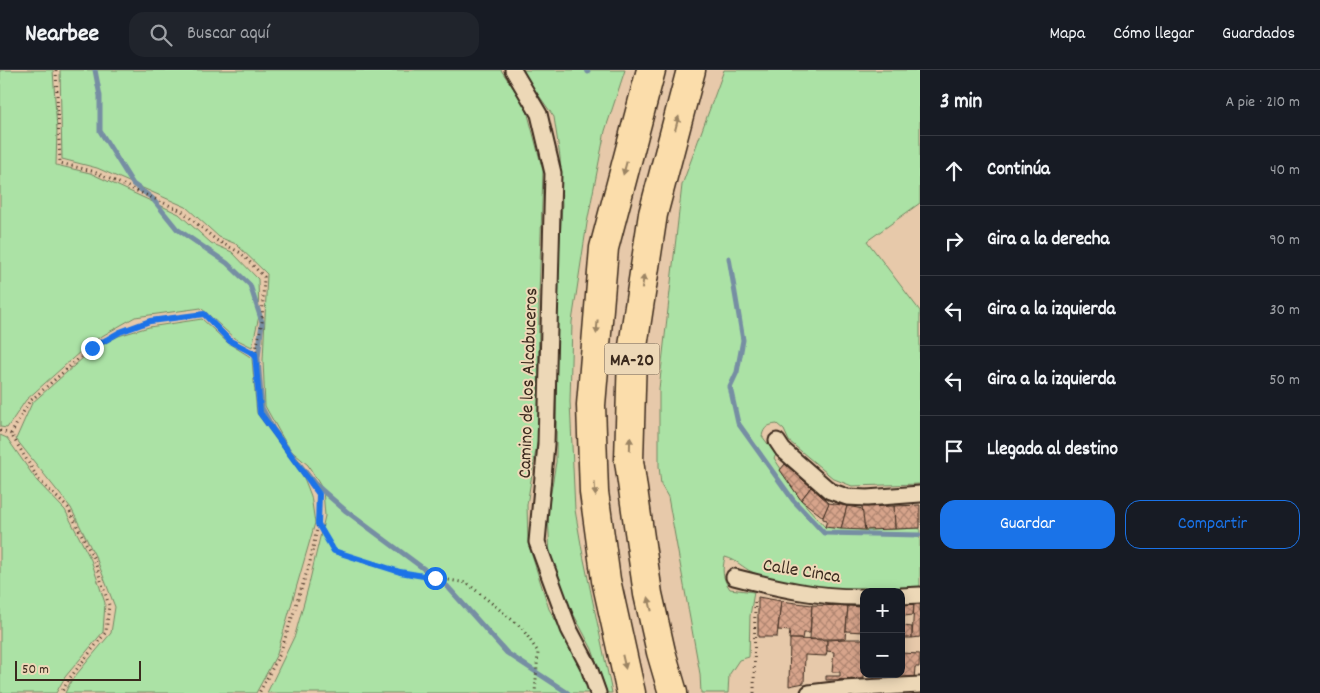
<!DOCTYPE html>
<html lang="es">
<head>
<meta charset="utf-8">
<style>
  body { margin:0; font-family:Dekko,sans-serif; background:#20242c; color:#f1f3f6 }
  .controls { position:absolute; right:15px; bottom:15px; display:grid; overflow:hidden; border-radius:10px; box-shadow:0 2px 12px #0003 }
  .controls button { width:45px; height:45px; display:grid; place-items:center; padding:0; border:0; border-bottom:1px solid #363941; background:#171b24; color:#f1f3f6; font:25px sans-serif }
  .scale { position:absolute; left:15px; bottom:12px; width:126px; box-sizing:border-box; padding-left:5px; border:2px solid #3b2a1e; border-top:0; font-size:14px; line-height:18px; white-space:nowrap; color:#3b2a1e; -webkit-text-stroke:4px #edd8b7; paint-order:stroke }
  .stop { position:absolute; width:15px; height:15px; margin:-11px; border:4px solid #1a73e8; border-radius:50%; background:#fff }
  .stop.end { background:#1a73e8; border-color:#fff; box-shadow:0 1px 5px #0008 }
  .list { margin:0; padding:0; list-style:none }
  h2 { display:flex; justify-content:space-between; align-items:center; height:65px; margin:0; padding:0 20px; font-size:21px }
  h2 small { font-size:16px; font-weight:400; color:#9ea1a6 }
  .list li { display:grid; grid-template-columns:32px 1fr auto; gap:15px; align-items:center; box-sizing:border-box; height:70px; padding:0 20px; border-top:1px solid #363941 }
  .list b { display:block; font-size:19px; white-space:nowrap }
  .list em { font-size:16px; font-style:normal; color:#9ea1a6 }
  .actions { display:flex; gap:10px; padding:15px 20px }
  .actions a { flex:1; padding:11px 0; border:1px solid #1a73e8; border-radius:15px; text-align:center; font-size:18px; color:#1a73e8 }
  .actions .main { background:#1a73e8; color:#fff }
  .icon { flex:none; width:28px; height:28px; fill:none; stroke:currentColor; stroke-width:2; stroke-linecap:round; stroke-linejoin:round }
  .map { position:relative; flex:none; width:920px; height:623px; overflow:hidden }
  header { display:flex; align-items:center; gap:30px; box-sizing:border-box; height:70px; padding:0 25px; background:#171b24; border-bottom:1px solid #363941 }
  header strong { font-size:24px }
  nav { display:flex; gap:28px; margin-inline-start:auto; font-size:18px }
  .search { width:350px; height:45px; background:#20242c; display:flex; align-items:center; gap:12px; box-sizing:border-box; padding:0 18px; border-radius:15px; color:#9ea1a6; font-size:19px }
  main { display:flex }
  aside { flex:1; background:#171b24 }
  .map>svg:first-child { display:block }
</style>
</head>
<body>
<header>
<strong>Nearbee</strong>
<div class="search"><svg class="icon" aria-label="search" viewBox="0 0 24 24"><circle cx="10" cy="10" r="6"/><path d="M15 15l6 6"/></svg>Buscar aquí</div>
<nav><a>Mapa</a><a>Cómo llegar</a><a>Guardados</a></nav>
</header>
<main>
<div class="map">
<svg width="920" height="623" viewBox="0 0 920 623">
  <defs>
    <pattern id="building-cross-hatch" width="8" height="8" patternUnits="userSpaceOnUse" patternTransform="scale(1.25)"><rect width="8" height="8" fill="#d7a48b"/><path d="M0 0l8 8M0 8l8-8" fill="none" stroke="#b08671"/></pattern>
  </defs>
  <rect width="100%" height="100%" fill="#e7c9aa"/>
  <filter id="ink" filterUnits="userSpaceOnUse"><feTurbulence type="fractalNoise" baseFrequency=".02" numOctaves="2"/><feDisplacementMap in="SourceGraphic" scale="10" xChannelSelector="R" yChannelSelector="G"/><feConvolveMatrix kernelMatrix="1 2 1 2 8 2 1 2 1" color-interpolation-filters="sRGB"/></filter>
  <g filter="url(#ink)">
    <!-- green -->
    <g fill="#abe2a5" stroke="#738662">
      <polygon points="0,0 53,0 57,60 56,95 90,103 179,144 211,173 232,182 258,209 259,246 252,277 234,268 201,238 135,247 90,273 26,330 7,358 0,357"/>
      <polygon points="60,0 501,0 526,37 543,101 539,227 538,367 527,435 528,473 549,539 585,601 590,623 267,623 295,565 308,518 325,446 323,420 308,395 289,379 265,336 263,290 267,204 236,174 219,167 186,137 97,98 62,89"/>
      <polygon points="521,0 625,0 605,61 587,153 572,252 570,332 575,440 582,480 612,623 607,623 592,579 566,530 550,489 548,440 556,392 557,221 562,134 560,87 554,47"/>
      <path d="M724,0h196v133l-53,38 53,70v173l-68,2 -18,-7 -45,-38 -5,-11 -7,-6c-9,1 -13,3 -15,12l14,19 -2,3 7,11 -1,1 21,30 24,27 40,3 55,-2v62c-47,1 -93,4 -138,-9 -10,-2 -21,-5 -30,-9 -10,-5 -15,-12 -27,-15 -3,13 -3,21 5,32l24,3 -4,24 -1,41 -10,3 -10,15 -1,18h-27l-1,-19 -32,-177 -7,-12 -2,-19v-77l23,-204z"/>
      <polygon points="202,249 227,272 252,288 257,343 303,405 311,426 315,453 277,584 256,623 65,623 71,611 111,563 115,537 97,490 71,438 16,369 32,333 92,280 118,266 149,257"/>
      <polygon points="0,365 7,368 37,411 65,440 91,490 105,533 103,562 65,607 56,623 0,623"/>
    </g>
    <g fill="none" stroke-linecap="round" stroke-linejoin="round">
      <!-- stream -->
      <g stroke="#768ea3" stroke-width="5">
        <polyline points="95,0 100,26 100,61 133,114 152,128 177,159 227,193 250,215 262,252 258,288 262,338 273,359 290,382 315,414 346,441 447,516 507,583 568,623"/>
        <polyline points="587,0 588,2"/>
        <polyline points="729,188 743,270 737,302 730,317 738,353 793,430 824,463 920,465"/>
      </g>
    </g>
    <!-- building -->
    <g fill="url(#building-cross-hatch)" stroke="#3b2a1e">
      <polygon points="785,394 811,417 801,430 780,400"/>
      <polygon points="811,417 829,433 823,447 801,430"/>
      <polygon points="829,433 847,436 841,459 825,457 827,450 823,449 823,447"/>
      <polygon points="920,435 920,458 895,459 894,436"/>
      <polygon points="847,436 863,439 865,460 841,459"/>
      <polygon points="894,436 895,459 865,460 862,437"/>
      <polygon points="758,527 781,531 777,567 758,567"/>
      <polygon points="781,531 812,535 810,563 803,563 802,569 789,569 790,561 778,560"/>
      <polygon points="914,534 913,545 904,546 904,556 912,557 912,568 901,568 901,535"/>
      <polygon points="914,534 920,534 920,567 912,568"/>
      <polygon points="812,535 848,536 845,569 810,569"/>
      <polygon points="848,536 864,537 864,562 846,561"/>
      <polygon points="790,569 827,570 827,581 826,586 805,585 804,613 789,616"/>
      <polygon points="845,569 864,569 864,609 826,610 826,606 840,606 840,602 832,602 834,582 827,581 827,570"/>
      <polygon points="901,583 920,584 919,597 915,597 914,610 889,609 889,604 901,604"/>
      <rect x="874" y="604" width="15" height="5"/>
    </g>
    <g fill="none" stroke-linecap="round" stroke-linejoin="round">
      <defs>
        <g id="street">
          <polyline points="513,0 539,44 553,103 546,374 537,472 569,559 588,595 598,623"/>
          <polyline points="777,371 783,380 830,421 847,427 867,428 920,424"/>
          <path d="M734,507c43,11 85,21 130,20"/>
          <polyline points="901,526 920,525"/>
          <polyline points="809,623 843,619 920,615"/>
        </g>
        <g id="highway">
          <polyline points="631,623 606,510 594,422 591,335 604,178 651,0"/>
          <polyline points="673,623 661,582 648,524 629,391 632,283 653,144 691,0"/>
        </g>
      </defs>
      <!-- street casing -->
      <use href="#street" stroke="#3b2a1e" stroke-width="19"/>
      <!-- highway casing -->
      <use href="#highway" stroke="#3b2a1e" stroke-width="31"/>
      <!-- path -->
      <g stroke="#3b2a1e" stroke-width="3" stroke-dasharray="1 4" stroke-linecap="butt">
        <polyline points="56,0 60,93 92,101 182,141 216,170 241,183 264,207 262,252 255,284 260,343 319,424 318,454 310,492 280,584 259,623"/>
        <polyline points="0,361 11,364 39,410 68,438 94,489 109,535 106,562 69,609 61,623"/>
        <polyline points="11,364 29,332 92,277 120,262 150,251 204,244 230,271 255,284"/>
        <polyline points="318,454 334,481 400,502 467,513 522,558 538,582 535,623"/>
        <polyline points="754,623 755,529"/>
      </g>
      <!-- street -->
      <use href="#street" stroke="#edd8b7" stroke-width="15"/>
      <!-- highway -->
      <use href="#highway" stroke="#fbddab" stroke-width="28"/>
    </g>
    <!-- one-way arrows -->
    <defs><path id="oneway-solid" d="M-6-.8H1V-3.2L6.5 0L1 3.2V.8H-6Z" transform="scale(1.25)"/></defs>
    <g fill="#9b8464">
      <use href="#oneway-solid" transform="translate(677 53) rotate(-75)"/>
      <use href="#oneway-solid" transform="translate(625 98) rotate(105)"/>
      <use href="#oneway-solid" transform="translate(643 212) rotate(-81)"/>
      <use href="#oneway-solid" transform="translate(597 257) rotate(95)"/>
      <use href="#oneway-solid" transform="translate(630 374) rotate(-89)"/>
      <use href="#oneway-solid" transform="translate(595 419) rotate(86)"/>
      <use href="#oneway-solid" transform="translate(650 534) rotate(-103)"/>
      <use href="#oneway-solid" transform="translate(624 592) rotate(77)"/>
    </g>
  </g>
  <g fill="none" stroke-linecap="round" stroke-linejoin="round" filter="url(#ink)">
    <!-- route -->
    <polyline stroke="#1a73e8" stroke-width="6" points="92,278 120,262 150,251 204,244 230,271 255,284 260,343 319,424 318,454 334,481 400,502 435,508"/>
  </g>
  <g text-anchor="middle" stroke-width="4" stroke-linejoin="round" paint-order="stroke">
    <!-- shield labels -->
    <rect fill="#edd8b7" stroke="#705e4c" stroke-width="1" x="604.5" y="273.5" width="55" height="31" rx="4"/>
    <g font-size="18" font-weight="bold" fill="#3b2a1e">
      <text x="632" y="295">MA-20</text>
    </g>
    <!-- street labels -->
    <g font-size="19" fill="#3b2a1e" stroke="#edd8b7">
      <text transform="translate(526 313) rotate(-88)" y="7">Camino de los Alcabuceros</text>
      <text transform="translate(802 499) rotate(9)" y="7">Calle Cinca</text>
    </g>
  </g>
</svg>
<div class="controls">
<button>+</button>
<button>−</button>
</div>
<div class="scale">50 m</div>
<div class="stop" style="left:435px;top:508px"></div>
<div class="stop end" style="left:92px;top:278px"></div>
</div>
<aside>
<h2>3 min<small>A pie · 210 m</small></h2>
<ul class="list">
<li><svg class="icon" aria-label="ahead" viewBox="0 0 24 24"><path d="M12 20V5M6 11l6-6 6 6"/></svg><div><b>Continúa</b></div><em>40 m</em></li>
<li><svg class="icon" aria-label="right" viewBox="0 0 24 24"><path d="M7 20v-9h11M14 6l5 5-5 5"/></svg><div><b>Gira a la derecha</b></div><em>90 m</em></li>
<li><svg class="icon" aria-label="left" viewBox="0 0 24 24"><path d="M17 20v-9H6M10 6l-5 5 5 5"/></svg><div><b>Gira a la izquierda</b></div><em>30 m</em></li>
<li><svg class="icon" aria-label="left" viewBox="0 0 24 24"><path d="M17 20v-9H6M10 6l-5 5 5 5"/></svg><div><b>Gira a la izquierda</b></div><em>50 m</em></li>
<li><svg class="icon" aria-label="arrive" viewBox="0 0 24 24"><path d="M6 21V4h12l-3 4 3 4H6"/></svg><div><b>Llegada al destino</b></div></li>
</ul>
<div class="actions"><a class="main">Guardar</a><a>Compartir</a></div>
</aside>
</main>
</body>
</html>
